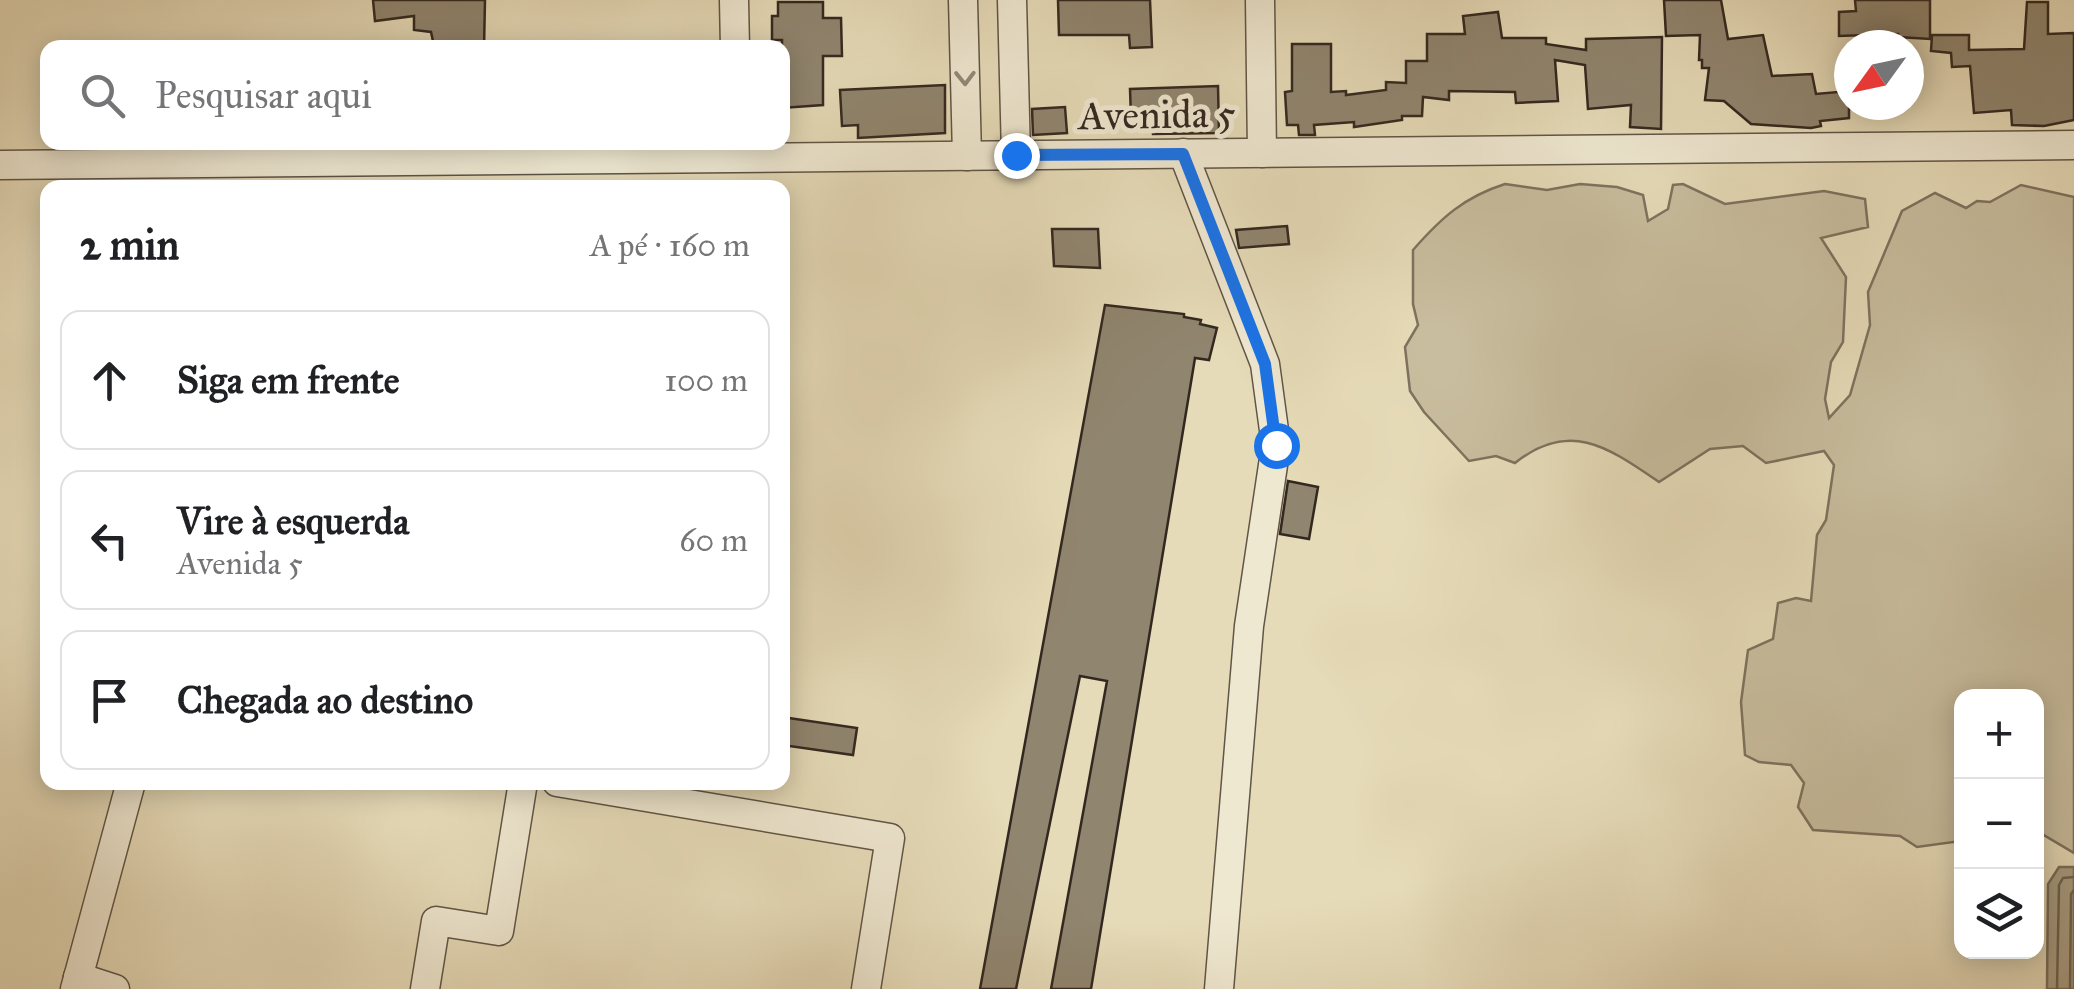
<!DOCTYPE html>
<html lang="pt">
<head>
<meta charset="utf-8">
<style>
  body { margin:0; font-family:"IM FELL Great Primer",serif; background:#f6f6f6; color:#202124 }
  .controls { position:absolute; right:30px; bottom:30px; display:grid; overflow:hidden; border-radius:20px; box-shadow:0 5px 25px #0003 }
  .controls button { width:90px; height:90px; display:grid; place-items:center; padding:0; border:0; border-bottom:2px solid #e0e0e0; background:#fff; color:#202124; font:50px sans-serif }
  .compass { position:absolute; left:1834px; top:30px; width:90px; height:90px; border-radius:50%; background:#fff; box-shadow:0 5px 25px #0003; rotate:237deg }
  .stop { position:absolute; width:30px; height:30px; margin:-22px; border:8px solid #1a73e8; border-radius:50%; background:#fff }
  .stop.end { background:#1a73e8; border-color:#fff; box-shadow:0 2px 10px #0008 }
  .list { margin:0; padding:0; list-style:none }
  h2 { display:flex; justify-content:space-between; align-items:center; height:130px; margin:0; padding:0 40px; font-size:42px }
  h2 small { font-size:32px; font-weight:400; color:#757577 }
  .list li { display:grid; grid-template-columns:65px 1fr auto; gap:30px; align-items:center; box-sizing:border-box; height:140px; margin:0 20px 20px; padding:0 20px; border:2px solid #e0e0e0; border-radius:20px }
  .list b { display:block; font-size:38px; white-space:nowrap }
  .list p { margin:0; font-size:32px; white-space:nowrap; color:#757577 }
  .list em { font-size:32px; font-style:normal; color:#757577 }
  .icon { flex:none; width:55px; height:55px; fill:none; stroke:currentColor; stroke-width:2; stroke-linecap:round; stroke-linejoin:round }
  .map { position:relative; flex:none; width:2074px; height:989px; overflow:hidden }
  .search { position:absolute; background:#fff; box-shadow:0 5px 25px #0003; left:40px; top:40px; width:750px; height:110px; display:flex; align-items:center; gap:25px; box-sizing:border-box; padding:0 35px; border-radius:20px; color:#757577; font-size:38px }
  .panel { position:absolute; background:#fff; box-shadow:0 5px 25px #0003; left:40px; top:180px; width:750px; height:610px; border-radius:20px }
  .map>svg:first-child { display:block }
</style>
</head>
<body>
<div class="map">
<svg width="2074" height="989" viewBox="0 0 2074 989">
  <rect width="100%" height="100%" fill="#e6dbb8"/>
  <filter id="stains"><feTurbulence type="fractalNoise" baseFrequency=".002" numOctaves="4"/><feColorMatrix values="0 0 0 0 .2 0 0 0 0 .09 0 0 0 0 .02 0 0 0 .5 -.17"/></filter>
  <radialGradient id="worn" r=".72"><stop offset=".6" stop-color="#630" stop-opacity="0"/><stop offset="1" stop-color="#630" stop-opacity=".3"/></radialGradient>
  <!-- green -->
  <path fill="#c8bd9e" stroke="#7e725f" stroke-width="2.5" d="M1505,184l42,6 33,-6 37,3 26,8 5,26 20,-12 5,-24 10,-1 42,20 99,-13 41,8 3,28 -47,11 25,39 -3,65 -12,20 -6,37 4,19 21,-23 20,-70 -2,-33 34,-81 33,-18 31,15 11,-7 13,1 31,-17 53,12v656l-37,-22 -1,-135h-74l-1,145 -44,6 -17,-11 -87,-6 -15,-23 6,-24 -13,-18 -32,-3 -14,-7 -4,-53 7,-52 25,-11 5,-36 18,-5 15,3 6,-66 9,-15 8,-55 -10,-14 -58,12 -23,-17 -33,3 -51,33c-50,-34 -89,-63 -144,-19l-19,-7 -27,5 -45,-49 -14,-21 -5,-44 13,-22 -5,-21v-54c28,-32 51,-53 92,-66z"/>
  <!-- water -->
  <polygon fill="#a99e84" stroke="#7a6f5c" stroke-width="2.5" points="2059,867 2074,867 2074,989 2047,989 2048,884"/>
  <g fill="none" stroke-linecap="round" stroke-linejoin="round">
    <!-- shore -->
    <g stroke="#6e6352" stroke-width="2.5">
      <polyline points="2057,989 2059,885 2063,878 2074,877"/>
      <polyline points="2070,989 2071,894 2074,890"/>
    </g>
  </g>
  <!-- building -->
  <g fill="#90856f" stroke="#332820" stroke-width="2.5">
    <polygon points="373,0 485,0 484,48 434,46 431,32 414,30 414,16 375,21"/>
    <polygon points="1058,0 1150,0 1152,47 1130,48 1129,35 1059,35"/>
    <polygon points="1664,0 1721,0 1728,39 1763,35 1772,76 1812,74 1816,94 1849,91 1849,118 1820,121 1821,126 1811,128 1751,124 1724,101 1705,100 1709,68 1702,68 1702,60 1699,60 1700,35 1666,36"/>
    <polygon points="1855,0 1930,0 1930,39 1898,37 1898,34 1839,36 1839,12 1856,11"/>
    <polygon points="778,2 823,2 823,18 841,18 842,56 823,56 823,105 782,108 782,40 772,40 772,16 778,16"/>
    <polygon points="2027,2 2048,2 2048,34 2074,33 2074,120 2044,126 2012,125 2011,110 1974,113 1970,66 1952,67 1951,53 1931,51 1932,35 1969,35 1969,50 2024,49"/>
    <polygon points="1498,12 1502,38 1546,38 1546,44 1586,50 1586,39 1662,37 1661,129 1630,127 1631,105 1588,109 1585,65 1555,60 1558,101 1516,103 1515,92 1449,91 1449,100 1423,97 1422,116 1402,116 1402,120 1354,127 1354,122 1314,125 1315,135 1299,135 1298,125 1287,125 1285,92 1292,91 1292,44 1331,44 1331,92 1346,91 1346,95 1386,90 1386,82 1406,83 1406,61 1427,61 1427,34 1465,34 1463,16"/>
    <polygon points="945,85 945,133 858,138 858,125 842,126 840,90"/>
    <polygon points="1218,86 1219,133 1153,134 1152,116 1131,117 1130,89"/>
    <polygon points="1065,107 1067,133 1033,135 1032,109"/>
    <polygon points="1287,226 1289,244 1239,248 1236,230"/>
    <polygon points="1052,229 1098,229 1100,268 1054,266"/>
    <polygon points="1105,305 1184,314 1184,317 1201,320 1200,324 1217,328 1209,360 1195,358 1091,989 1051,989 1107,681 1080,676 1016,989 980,989"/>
    <polygon points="1288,481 1318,487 1309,539 1280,534"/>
    <polygon points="782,717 857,728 853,755 782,745"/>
  </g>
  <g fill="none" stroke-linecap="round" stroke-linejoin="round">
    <defs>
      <g id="minor">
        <polyline points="734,0 735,48"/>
        <polyline points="963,0 967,156"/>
        <polyline points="1012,0 1016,155"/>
        <polyline points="1260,0 1262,153"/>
        <polyline points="1183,153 1265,364 1276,445 1249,626 1219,989"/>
        <polyline points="0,165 2074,145"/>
        <polyline points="557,782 890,838 866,989"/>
        <polyline points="78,977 115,989"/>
        <polyline points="75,989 131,782"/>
        <polyline points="425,989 436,921 499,931 523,782"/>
      </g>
    </defs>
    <!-- minor casing -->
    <use href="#minor" stroke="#605546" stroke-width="31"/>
    <!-- minor -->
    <use href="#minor" stroke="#efe8d1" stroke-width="28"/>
  </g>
  <!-- one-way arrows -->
  <defs><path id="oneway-chevron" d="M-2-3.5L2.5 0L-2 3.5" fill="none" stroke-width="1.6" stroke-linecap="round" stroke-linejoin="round" transform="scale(2.5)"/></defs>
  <use stroke="#918878" href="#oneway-chevron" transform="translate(965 78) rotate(89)"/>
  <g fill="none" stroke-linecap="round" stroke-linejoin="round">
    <!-- route -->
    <polyline stroke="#1a73e8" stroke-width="12" points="1016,155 1183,154 1265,364 1276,445"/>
  </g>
  <g text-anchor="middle" stroke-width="10" stroke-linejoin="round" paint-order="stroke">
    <!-- street labels -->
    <g font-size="40" fill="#332820" stroke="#efe8d1">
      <text transform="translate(1157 114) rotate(-1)" y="14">Avenida 5</text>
    </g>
  </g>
  <rect width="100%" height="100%" filter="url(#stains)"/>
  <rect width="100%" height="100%" fill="url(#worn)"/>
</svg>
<div class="controls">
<button>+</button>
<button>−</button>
<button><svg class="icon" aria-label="layers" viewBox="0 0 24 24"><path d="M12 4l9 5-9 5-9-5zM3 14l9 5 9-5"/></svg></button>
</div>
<svg class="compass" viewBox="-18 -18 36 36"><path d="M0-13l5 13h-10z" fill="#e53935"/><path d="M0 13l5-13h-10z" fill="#757577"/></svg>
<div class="stop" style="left:1276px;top:445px"></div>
<div class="stop end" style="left:1016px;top:155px"></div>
<div class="search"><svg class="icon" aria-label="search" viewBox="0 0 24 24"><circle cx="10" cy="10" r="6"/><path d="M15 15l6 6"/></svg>Pesquisar aqui</div>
<section class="panel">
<h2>2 min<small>A pé · 160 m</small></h2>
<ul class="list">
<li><svg class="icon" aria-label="ahead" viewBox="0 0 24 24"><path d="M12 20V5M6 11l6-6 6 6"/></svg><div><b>Siga em frente</b></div><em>100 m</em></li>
<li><svg class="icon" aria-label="left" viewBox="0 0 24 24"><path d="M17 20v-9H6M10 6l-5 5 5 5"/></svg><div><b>Vire à esquerda</b><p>Avenida 5</p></div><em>60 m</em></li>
<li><svg class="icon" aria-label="arrive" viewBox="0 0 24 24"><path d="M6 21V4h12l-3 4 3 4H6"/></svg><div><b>Chegada ao destino</b></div></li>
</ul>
</section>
</div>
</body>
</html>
